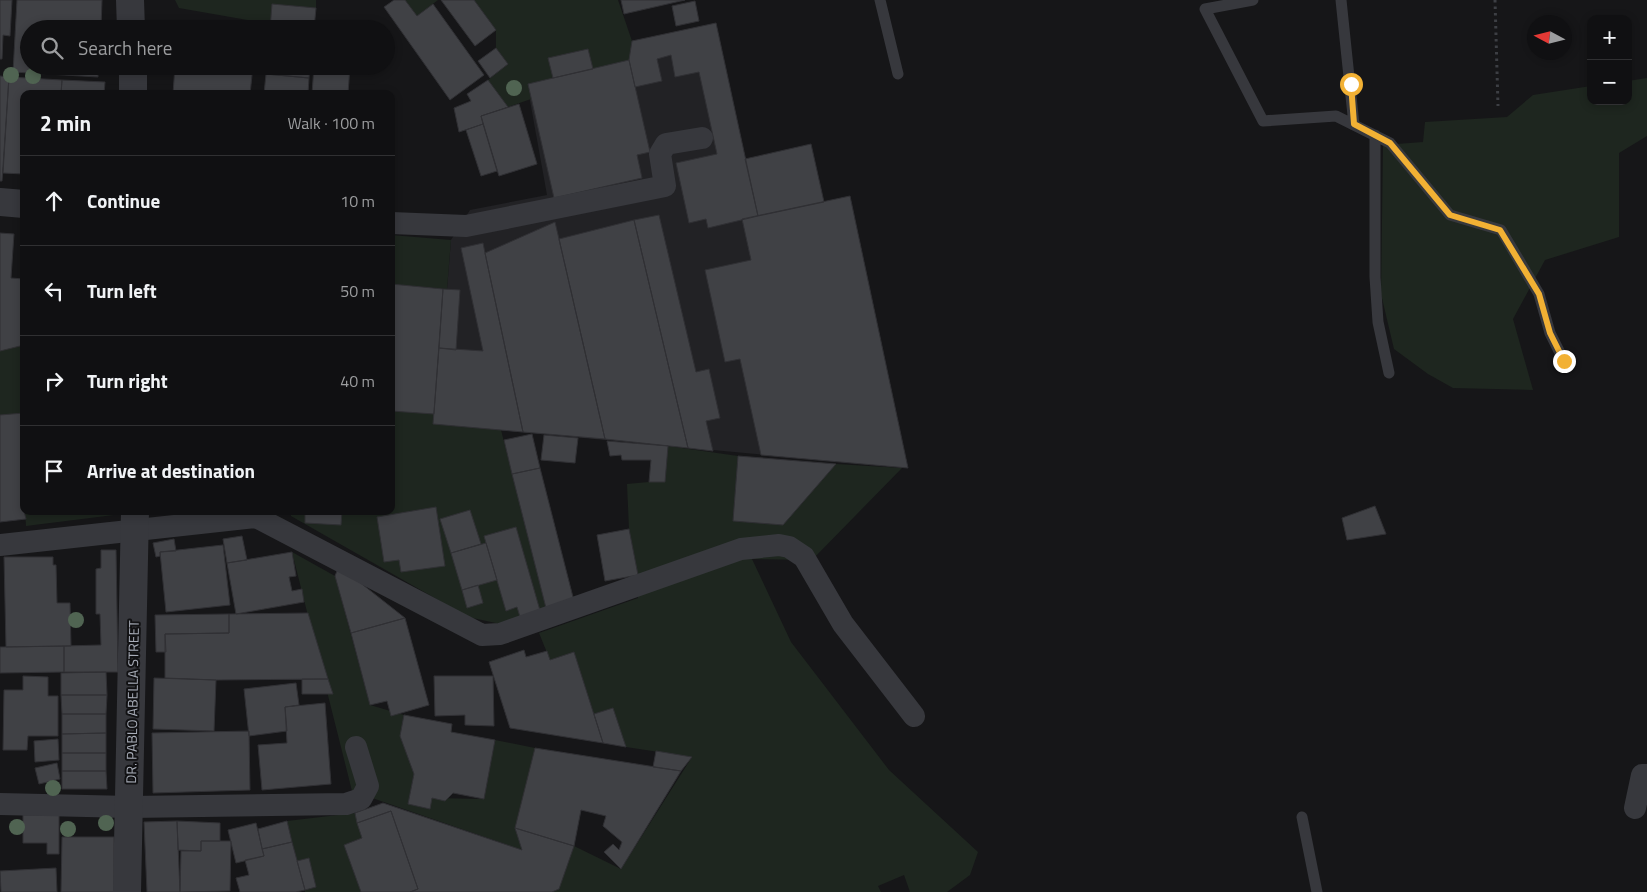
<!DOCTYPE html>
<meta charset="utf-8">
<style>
:root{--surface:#101012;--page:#1e1e20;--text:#f1f3f6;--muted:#9c9d9f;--line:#303032}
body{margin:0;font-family:"Titillium Web",sans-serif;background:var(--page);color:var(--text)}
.controls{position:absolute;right:15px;top:15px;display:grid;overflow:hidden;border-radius:10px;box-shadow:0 2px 8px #0003}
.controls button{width:45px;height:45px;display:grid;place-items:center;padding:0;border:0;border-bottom:1px solid var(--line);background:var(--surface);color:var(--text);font:25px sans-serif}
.compass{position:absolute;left:1527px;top:15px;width:45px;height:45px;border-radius:50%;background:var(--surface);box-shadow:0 2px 8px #0003;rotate:277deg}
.stop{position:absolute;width:15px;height:15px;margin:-11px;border:4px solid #f2b134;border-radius:50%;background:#fff}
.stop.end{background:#f2b134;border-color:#fff;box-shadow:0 1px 5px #0008}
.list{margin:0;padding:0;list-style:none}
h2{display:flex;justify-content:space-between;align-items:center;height:65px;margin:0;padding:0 20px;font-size:21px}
h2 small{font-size:16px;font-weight:400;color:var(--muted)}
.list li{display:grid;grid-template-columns:32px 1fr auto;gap:15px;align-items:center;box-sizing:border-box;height:90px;padding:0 20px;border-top:1px solid var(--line)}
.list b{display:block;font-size:19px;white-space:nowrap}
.list em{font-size:16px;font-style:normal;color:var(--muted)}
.icon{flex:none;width:28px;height:28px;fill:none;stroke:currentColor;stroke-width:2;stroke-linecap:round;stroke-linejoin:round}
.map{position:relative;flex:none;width:1647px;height:892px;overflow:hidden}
.search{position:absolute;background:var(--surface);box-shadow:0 2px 8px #0003;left:20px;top:20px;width:375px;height:55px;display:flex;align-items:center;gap:12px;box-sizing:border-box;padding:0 18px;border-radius:28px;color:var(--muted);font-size:19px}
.panel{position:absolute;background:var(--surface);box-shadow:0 2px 8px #0003;left:20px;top:90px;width:375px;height:425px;border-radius:10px}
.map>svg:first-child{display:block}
</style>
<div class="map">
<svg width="1647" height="892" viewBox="0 0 1647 892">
<rect width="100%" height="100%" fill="#161618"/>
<path fill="#222225" d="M716,23L758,216L850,196L908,468L433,424L443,289H447L451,240L470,210L547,195L525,73Z"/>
<path fill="#1e261f" d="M175,0H316V8L273,4L270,24L179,8Z
M405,0H438L417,16Z
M474,0H618L632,41L629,60L593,69L588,49L549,58L553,78L528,84L531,99L508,107L488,80L508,64L496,48V30Z
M1647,78V136L1619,153V237L1545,260L1513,319L1533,390L1453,388L1428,374L1394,349L1381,294L1383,145L1423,142L1425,122L1507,117L1533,95L1591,86V101H1628V81Z
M391,235L451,240L447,289L391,284Z
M24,345V413L0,415V351Z
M391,411L434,414V424L501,430L546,608L505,625L468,617L291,516V511H391Z
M668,446L738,456L733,521L783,525L836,464L902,468L812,560L752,559L791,642L889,770L978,852L970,875L947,892H910L904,875L878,886L881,892H552L559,889L574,846L621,869L692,757L626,747L613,708L594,714L574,652L550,660L539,633L638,598V575L629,529L627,484L649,482H665Z
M25,511H122V514L26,526Z
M292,552L335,576L370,705L404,715L400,736L414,774L408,804L429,809L432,798L484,799L495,740L535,748L515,828L522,850L352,791Z
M355,813L362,838L344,845L361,892H305V890L316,887L309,858L297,861L287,821Z"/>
<path fill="#404145" stroke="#303034" d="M0,0H12L10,36L3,35L2,59H0Z
M17,0H102L101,29H29V66H98V77L13,72Z
M394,0H405L417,16L433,4L484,75L450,100L384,7Z
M441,0H474L496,30L475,46Z
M621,0H685L624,14Z
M695,1L699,21L676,26L672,6Z
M272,4L316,8L314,29H270Z
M716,23L758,216L708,228L706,219L689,223L676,163L717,154L699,72L675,77L671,55L657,59L662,81L635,87L629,60L632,41Z
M496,48L508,64L490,78L478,61Z
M588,49L593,69L553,78L548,58Z
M629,60L650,152L637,155L642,178L554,198L528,84Z
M175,66H253L250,94H173Z
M267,66H310L309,78L266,74Z
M314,66H350L348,94H312Z
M266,74L309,78L308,94H264Z
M0,76L9,77L2,181H0Z
M9,77L62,80L61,94H24V174L3,173Z
M62,80L105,82L104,94H61Z
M488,80L508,107L481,116L483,124L459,132L454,108L471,101L467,94Z
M519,104L537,164L499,176L481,116Z
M483,124L497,171L481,176L466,130Z
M811,144L824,202L758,216L745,159Z
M850,196L908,468L761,455L740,359L725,362L705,270L751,260L742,219Z
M659,215L696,372L709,369L720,418L706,421L713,451L688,448L634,220Z
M634,220L688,448L605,439L559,239Z
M555,222L559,239L605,439L523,432L485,253Z
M0,233L14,234L11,278L24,279V345L0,351Z
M483,243L485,253L523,432L433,424L439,348L483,351L461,248Z
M391,284L443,289L434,414L391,411Z
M443,289L460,290L456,350L439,348Z
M24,413V511L26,519L0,522V415Z
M532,434L540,468L512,474L504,440Z
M544,435L578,438L575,463L541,460Z
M607,441L668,446L665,482H649L651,460H622L621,455L610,456Z
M738,456L836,464L783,525L733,521Z
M540,468L574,601L546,608L512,474Z
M1375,506L1386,534L1347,540L1342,518Z
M436,507L445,566L401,572L399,560L384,562L377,517Z
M470,510L481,544L451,553L440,519Z
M305,511H342L341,525L305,523Z
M516,527L541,614L521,620L517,607L506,611L484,536Z
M629,529L638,575L605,581L597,535Z
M242,536L247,560L227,563L223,539Z
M174,539L176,551L160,552V556L156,557L153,543Z
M486,543L497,580L462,590L451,553Z
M223,545L230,605L166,612L160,552Z
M101,550H116L118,672H64V646L101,645L100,614H96V569L101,568Z
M292,552L296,576L289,577L292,591L302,589L304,602L236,614L227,563Z
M4,557H53V565H56L57,603H70L71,646L6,647Z
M339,566L405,618L351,633L335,576Z
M478,585L483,603L467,608L462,590Z
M308,613L328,679L216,680L165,678V634L229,633V614Z
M229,614V633L165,634L166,652H156L155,615Z
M405,618L429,705L391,716L387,701L370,705L351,633Z
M64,646V672L0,673V647Z
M524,650L526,657L547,651L550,660L574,652L603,743L510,728L489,662Z
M106,672L107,695H61V673Z
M23,676L48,677V696H58V736H28L27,750H3L4,690H23Z
M434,676H493L494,726L465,725V715L435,716Z
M154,678L216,680L214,731L153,729Z
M302,679H328L333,694H302Z
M296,683L299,705L285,707L287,731L249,736L244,689Z
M61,695H107L106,714H62Z
M325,703L331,784L262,790L258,745L287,743L285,707Z
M613,708L626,747L603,743L594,714Z
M62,714H106V733L62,734Z
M404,715L452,724L451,732L495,740L484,799L453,793L445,801L432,798L430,809L408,804L414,774L400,736Z
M249,731L250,790L153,793L152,733Z
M106,733V753H62V734Z
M58,739L59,760L35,762L34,741Z
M535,748L681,771L621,869L604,852L613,844L619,850L622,842L603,826L606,816L581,810L574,846L515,828Z
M656,751L692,757L681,771L653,767Z
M62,753H106V771H62Z
M57,763L60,779L39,784L35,768Z
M62,771H106L107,789H62Z
M383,803L522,850L515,828L574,846L559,889L552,892H410L418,889L391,811L357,823L355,813Z
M391,811L418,889L410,892H361L344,845L362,838L357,823Z
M23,815H59V854H47V843H23Z
M177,821L180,892H147L144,822Z
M177,821L220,823V841H201V851L178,850Z
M287,821L292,842L262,849L258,829Z
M256,823L264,856L236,863L228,830Z
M62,837H114V892H61Z
M201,841H231L230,891L180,892L181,851H201Z
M292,842L305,890L296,892H240L236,878L249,875L245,860L264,856L262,849Z
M309,858L316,887L305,890L297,861Z
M56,868L57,892H1L0,871Z"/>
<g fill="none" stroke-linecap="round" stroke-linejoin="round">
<path stroke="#3d3f44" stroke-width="3" stroke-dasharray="2.5 4" stroke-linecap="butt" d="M1495,0L1498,106"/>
<path stroke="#37383d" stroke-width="11" d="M880,0L898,74
M1253,0L1205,9L1263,121L1336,116L1390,143L1450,215L1501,230L1539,294L1550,333L1564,361
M1341,0L1354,125
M1375,135V277L1378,322L1389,373
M1302,817L1317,892"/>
<path stroke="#37383d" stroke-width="22" d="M391,223L466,226L665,186L660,154L666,144L702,138
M0,545L256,517L482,635L500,634L741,549L779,545L789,547L804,557L843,624L914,716
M0,804L130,807L346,804L361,799L368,786L356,747
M1635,808L1642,775H1647"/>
<path stroke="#37383d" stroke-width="28" d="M130,0L131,29
M133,66V94
M0,202L24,204
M127,892L135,511"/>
</g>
<g fill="#506452">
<circle cx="11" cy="75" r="8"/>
<circle cx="33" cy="76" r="8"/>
<circle cx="514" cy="88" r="8"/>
<circle cx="76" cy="620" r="8"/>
<circle cx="53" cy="788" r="8"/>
<circle cx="106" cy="823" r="8"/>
<circle cx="17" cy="827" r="8"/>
<circle cx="68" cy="829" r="8"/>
</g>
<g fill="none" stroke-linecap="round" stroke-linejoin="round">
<path stroke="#f2b134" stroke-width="6" d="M1351,84L1354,124L1390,143L1450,215L1500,230L1539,294L1550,333L1564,361"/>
</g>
<g text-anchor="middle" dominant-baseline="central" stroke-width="4" stroke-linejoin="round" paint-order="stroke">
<g font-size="14" fill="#a8adb8" stroke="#111113">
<text transform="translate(132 702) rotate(-89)">DR. PABLO ABELLA STREET</text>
</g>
</g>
</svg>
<div class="controls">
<button>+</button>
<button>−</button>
</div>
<svg class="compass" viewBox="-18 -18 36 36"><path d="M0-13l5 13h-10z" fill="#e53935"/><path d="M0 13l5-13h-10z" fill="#9c9d9f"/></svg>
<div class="stop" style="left:1351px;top:84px"></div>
<div class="stop end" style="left:1564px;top:361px"></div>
<div class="search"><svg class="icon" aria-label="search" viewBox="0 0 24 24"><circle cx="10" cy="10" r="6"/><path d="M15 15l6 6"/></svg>Search here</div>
<section class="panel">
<h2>2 min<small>Walk · 100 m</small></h2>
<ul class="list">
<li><svg class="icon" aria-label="ahead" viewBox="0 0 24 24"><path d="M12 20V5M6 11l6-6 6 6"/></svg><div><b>Continue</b></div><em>10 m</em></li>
<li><svg class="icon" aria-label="left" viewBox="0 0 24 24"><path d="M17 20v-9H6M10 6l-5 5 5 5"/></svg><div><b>Turn left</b></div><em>50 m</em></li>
<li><svg class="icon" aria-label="right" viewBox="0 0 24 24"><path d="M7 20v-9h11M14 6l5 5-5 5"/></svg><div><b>Turn right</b></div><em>40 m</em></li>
<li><svg class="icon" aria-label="arrive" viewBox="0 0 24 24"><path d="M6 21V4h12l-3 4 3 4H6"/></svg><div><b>Arrive at destination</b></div></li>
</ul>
</section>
</div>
